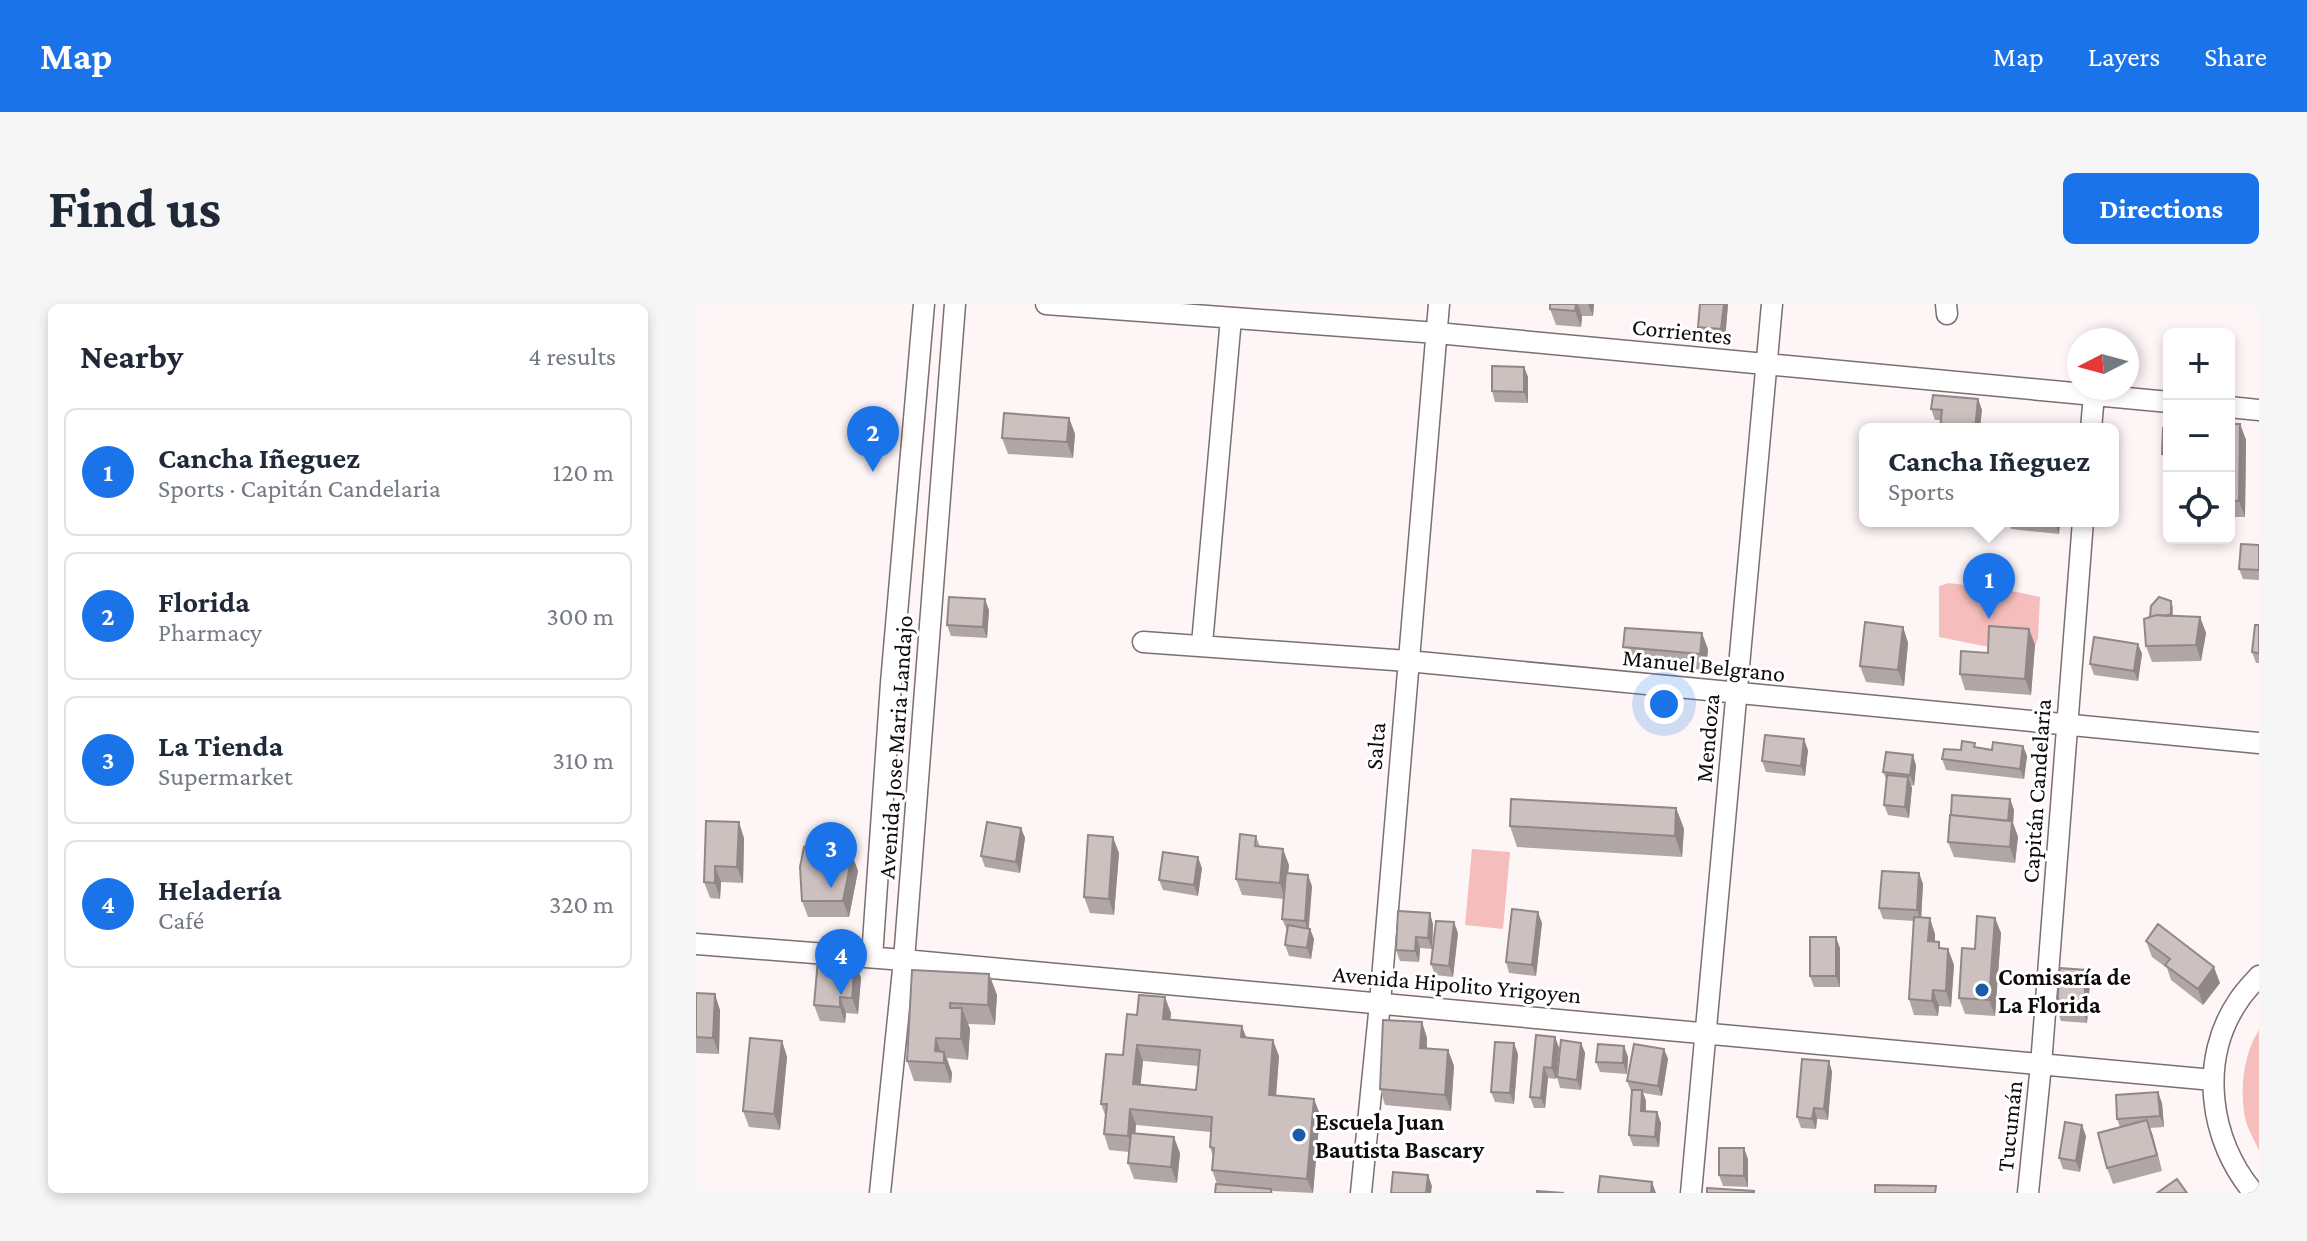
<!DOCTYPE html>
<meta charset="utf-8">
<style>
:root{--surface:#fff;--page:#f6f6f7;--text:#1f2937;--muted:#747a83;--line:#e0e1e3;--accent:#1a73e8}
body{margin:0;font-family:"Crimson Pro",serif;background:var(--page);color:var(--text)}
.controls{position:absolute;right:24px;top:24px;display:grid;overflow:hidden;border-radius:12px;box-shadow:0 4px 12px #0003}
.controls button{width:72px;height:72px;display:grid;place-items:center;padding:0;border:0;border-bottom:2px solid var(--line);background:var(--surface);color:var(--text);font:40px sans-serif}
.compass{position:absolute;left:1371px;top:24px;width:72px;height:72px;border-radius:50%;background:var(--surface);box-shadow:0 4px 12px #0003;rotate:264deg}
.you{position:absolute;left:968px;top:400px;width:28px;height:28px;margin:-20px;border:6px solid #fff;border-radius:50%;background:#1a73e8;box-shadow:0 0 0 12px #1a73e833}
.badge{display:grid;place-items:center;width:52px;height:52px;border-radius:50%;background:var(--accent);color:#fff;font-size:26px;font-weight:700}
.pin{position:absolute;translate:-50% -66px;filter:drop-shadow(0 2px 4px #0008)}
.pin::after{content:'';position:absolute;top:42px;width:28px;height:24px;background:inherit;clip-path:polygon(0 0,100% 0,50% 100%)}
.popup{position:absolute;left:1163px;top:119px;width:260px;height:104px;box-sizing:border-box;display:grid;place-content:center;border-radius:12px;background:var(--surface);filter:drop-shadow(0 2px 6px #0005);font-size:26px;white-space:nowrap;color:var(--muted)}
.popup b{font-size:30px;color:var(--text)}
.popup::after{content:'';position:absolute;left:50%;top:100%;margin-left:-16px;border:16px solid transparent;border-top-color:var(--surface)}
.list{margin:0;padding:0;list-style:none}
h2{display:flex;justify-content:space-between;align-items:center;height:104px;margin:0;padding:0 32px;font-size:34px}
h2 small{font-size:26px;font-weight:400;color:var(--muted)}
.list li{display:grid;grid-template-columns:52px 1fr auto;gap:24px;align-items:center;box-sizing:border-box;height:128px;margin:0 16px 16px;padding:0 16px;border:2px solid var(--line);border-radius:12px}
.list b{display:block;font-size:30px;white-space:nowrap}
.list p{margin:0;font-size:26px;white-space:nowrap;color:var(--muted)}
.list em{font-size:26px;font-style:normal;color:var(--muted)}
.icon{flex:none;width:44px;height:44px;fill:none;stroke:currentColor;stroke-width:2;stroke-linecap:round;stroke-linejoin:round}
.map{position:relative;flex:none;width:1563px;height:889px;overflow:hidden;border-radius:12px}
header{display:flex;align-items:center;gap:48px;box-sizing:border-box;height:112px;padding:0 40px;background:var(--accent);color:#fff}
header strong{font-size:38px}
nav{display:flex;gap:44px;margin-inline-start:auto;font-size:28px}
.intro{display:flex;align-items:center;justify-content:space-between;box-sizing:border-box;height:192px;padding:0 48px}
h1{margin:0;font-size:56px}
.button{padding:20px 36px;border-radius:12px;background:var(--accent);color:#fff;font-size:28px;font-weight:700}
main{display:flex;gap:48px;padding:0 48px}
aside{flex:1;background:var(--surface);border-radius:12px;box-shadow:0 4px 12px #0003}
.map>svg:first-child{display:block}
</style>
<header>
<strong>Map</strong>
<nav><a>Map</a><a>Layers</a><a>Share</a></nav>
</header>
<div class="intro"><h1>Find us</h1><a class="button">Directions</a></div>
<main>
<aside>
<h2>Nearby<small>4 results</small></h2>
<ul class="list">
<li><span class="badge">1</span><div><b>Cancha Iñeguez</b><p>Sports · Capitán Candelaria</p></div><em>120 m</em></li>
<li><span class="badge">2</span><div><b>Florida</b><p>Pharmacy</p></div><em>300 m</em></li>
<li><span class="badge">3</span><div><b>La Tienda</b><p>Supermarket</p></div><em>310 m</em></li>
<li><span class="badge">4</span><div><b>Heladería</b><p>Café</p></div><em>320 m</em></li>
</ul>
</aside>
<div class="map">
<svg width="1563" height="889" viewBox="0 0 1563 889">
<rect width="100%" height="100%" fill="#fef6f6"/>
<path fill="#f6bdbd" d="M1253,279L1321,288L1344,293L1342,334L1338,345L1293,343L1243,333V282Z
M776,545L814,548L807,625L769,621Z
M1563,726V847C1559,837 1553,827 1550,818C1543,789 1547,750 1563,726Z"/>
<g fill="none" stroke-linecap="round" stroke-linejoin="round">
<g stroke="#7b6f6f" stroke-width="23">
<path id="minor" d="M350,0L741,29L1473,98
M1250,0L1251,10
M1533,103L1563,106
M1395,125L1398,90
M447,338L712,357L1563,439
M506,340L535,14
M0,640L208,656L1517,776
M176,653L195,379L228,0
M184,889L208,656L259,0
M665,889L684,699L743,0
M995,889L1076,0
M1332,889L1345,761L1387,217
M1558,889C1513,837 1502,755 1543,696C1548,688 1556,680 1563,672"/>
</g>
<use href="#minor" stroke="#fff" stroke-width="20"/>
</g>
<path fill="#b0a6a5" fill-rule="evenodd" d="M854,0H898L897,12H886L885,23L860,21L854,5Z
M1032,0L1029,36L1006,33L1002,23Z
M828,63L832,73V99L799,98L796,87Z
M1282,95L1286,106L1245,116H1239L1235,105Z
M373,114L379,130L377,154L312,150L306,134Z
M1533,120H1544L1550,136L1549,213H1533Z
M1473,124V161L1470,160L1466,150Z
M1312,217H1364L1363,230L1315,225Z
M1563,241V276L1547,275L1543,265Z
M1475,297L1477,303V312L1504,313L1510,329L1505,357L1456,358L1450,342L1454,313Z
M293,306L291,334L255,332L251,321Z
M1563,321V359H1560L1556,348Z
M1207,323L1212,339L1208,382L1170,378L1164,362Z
M1333,325L1339,341L1335,391L1269,386L1264,370Z
M1442,340L1446,350L1442,377L1398,371L1394,360Z
M927,343L1012,345L1010,366L933,359Z
M1327,442L1331,452L1328,475L1250,466L1246,455L1265,446L1280,444L1296,446Z
M1112,446L1109,472L1070,468L1066,457Z
M1217,451L1220,462L1218,482L1215,481L1216,484L1213,514L1192,511L1188,501L1191,477L1187,468Z
M1314,495L1318,506L1317,519L1322,533L1319,559L1258,553L1252,538Z
M980,504L988,525L986,553L821,543L814,522Z
M10,517L48,534L47,579L25,578L24,595L14,594L8,578Z
M325,524L329,534L324,569L289,563L285,552Z
M560,532L564,543L593,561L592,569L616,582L613,624L614,625L618,635L615,655L593,652L589,641L591,626L586,615L588,595L546,591L540,575Z
M423,549L418,611L394,609L388,593Z
M156,551L162,567L153,613H112L106,597Z
M506,564L502,592L467,586L463,576Z
M1223,569L1227,580L1225,614L1239,630V637L1246,645H1252L1258,661L1255,703L1243,702L1242,712L1218,711L1213,695L1218,617L1187,615L1183,604Z
M1299,614L1305,629L1299,712L1269,710L1263,694L1279,645Z
M846,619L840,672L813,669L810,658Z
M737,620L736,645L724,644L723,658L704,657L700,646Z
M762,629L757,673L739,671L735,660Z
M1450,637L1524,679L1507,701L1475,676L1471,664L1456,653Z
M1144,644V683H1118L1114,672Z
M159,658L165,674L162,710L150,709L149,719L124,717L118,701Z
M216,666L293,670L301,691L299,721L272,720L274,725L272,756L251,754L256,769L255,779L218,777L211,757Z
M1394,677L1391,719L1365,717L1361,706Z
M0,689L24,706L23,750L0,749Z
M475,709L474,716L551,734L583,752L580,791L624,810L617,889L576,887L577,889L521,880L516,866L517,853L514,843L515,828L440,821L439,830L484,849L481,879L438,875L432,859L433,848L413,846L408,830L409,811L405,800L427,751L441,711ZM447,757L502,762L500,786L444,781Z
M726,718L731,734V744L752,746L758,762L755,807L689,801L684,785Z
M859,733L863,744L860,775L852,774L849,804H838L834,793Z
M86,737L91,753L84,826L53,823L47,807Z
M885,739L889,749L885,786L864,784L861,773Z
M928,742L932,753L931,770L904,768L900,758Z
M968,745L972,755L966,792L947,789L950,797V807L961,808L965,819L963,843L937,842L933,831L935,787L931,777Z
M822,750L818,800L799,798L795,788Z
M1133,757L1136,768L1132,816L1121,815L1120,825L1105,824L1101,813Z
M1466,799L1468,823L1454,824L1466,867L1417,880L1411,864L1424,823L1421,815Z
M1390,832L1384,868L1367,865L1363,854Z
M1052,855V883L1027,882L1023,871Z"/>
<path fill="#908786" d="M880,0H882L886,12L885,23L879,7Z
M892,0H898L897,12Z
M1028,0H1032L1029,36L1025,25Z
M828,63L832,73V99L828,88Z
M1282,95L1286,106L1284,125H1279Z
M373,114L379,130L377,154L371,138Z
M1544,120L1550,136L1549,213L1543,197Z
M1358,217H1364L1363,230Z
M289,295L293,306L291,334L287,323Z
M1504,313L1510,329L1505,357L1500,341Z
M1207,323L1212,339L1208,382L1202,366Z
M1333,325L1339,341L1335,391L1329,375Z
M1006,329L1012,345L1010,366L1004,350Z
M1442,340L1446,350L1442,377L1438,367Z
M1108,435L1112,446L1109,472L1105,462Z
M1327,442L1331,452L1328,475L1324,465Z
M1217,451L1220,462L1218,482L1214,471Z
M1212,473L1216,484L1213,514L1209,503Z
M1314,495L1318,506L1317,519L1322,533L1319,559L1314,543L1312,518Z
M980,504L988,525L986,553L979,532Z
M43,518L48,534L47,579L41,563Z
M325,524L329,534L324,569L320,558Z
M417,533L423,549L418,611L413,595Z
M587,545L593,561L589,595L584,579Z
M156,551L162,567L153,613L147,597Z
M502,553L506,564L502,592L498,581Z
M19,562L25,578L24,595L19,579Z
M1223,569L1227,580L1225,617L1221,606Z
M612,571L616,582L612,628L609,617Z
M842,608L846,619L840,672L836,661Z
M734,609L737,620L736,645L732,634Z
M1234,614L1239,630L1238,653L1232,637Z
M1299,614L1305,629L1299,712L1293,696Z
M758,618L762,629L757,673L753,662Z
M614,625L618,635L615,655L611,644Z
M720,633L724,644L723,658L719,647Z
M1140,633L1144,644V683L1140,672Z
M1252,645L1258,661L1255,703L1250,687Z
M159,658L165,674L162,710L156,694Z
M1518,663L1524,679L1507,701L1502,685Z
M1390,666L1394,677L1391,719L1388,709Z
M293,670L301,691L299,721L292,701Z
M1237,686L1243,702L1242,712L1236,697Z
M19,690L24,706L23,750L17,734Z
M144,693L150,709L149,719L144,703Z
M469,693L475,709L473,731L467,715Z
M266,704L274,725L272,756L265,735Z
M726,718L731,734L730,760L724,744Z
M546,722L552,738L545,733Z
M859,733L863,744L860,775L856,764Z
M240,734L247,754L239,747Z
M577,736L583,752L579,806L573,791Z
M86,737L91,753L84,826L78,810Z
M818,739L822,750L818,800L814,789Z
M885,739L889,749L885,786L881,776Z
M441,741L447,757L443,796L437,780Z
M928,742L932,753L931,770L927,759Z
M968,745L972,755L966,792L962,782Z
M752,746L758,762L755,807L749,791Z
M248,748L256,769L255,779L248,759Z
M1133,757L1136,768L1132,816L1128,805Z
M848,763L852,774L849,804L845,794Z
M946,786L950,797L949,818L945,807Z
M1462,788L1466,799L1468,823L1464,812Z
M618,795L624,810L617,889L611,875Z
M1118,804L1121,815L1120,825L1116,815Z
M434,805L440,821L438,848L432,832Z
M961,808L965,819L963,843L959,833Z
M1451,816L1457,832L1466,867L1461,851Z
M1386,821L1390,832L1384,868L1380,857Z
M478,833L484,849L481,879L475,863Z
M1048,844L1052,855V883L1048,872Z
M732,871L736,882L735,889H730Z
M956,878L960,889H955Z"/>
<path fill="#cdc1c0" stroke="#908786" stroke-width="2" fill-rule="evenodd" d="M854,0H880L879,7L854,5Z
M1004,0H1028L1025,25L1002,23Z
M796,62L828,63V88L796,87Z
M1237,91L1282,95L1279,125H1244L1246,106L1235,105Z
M308,109L373,114L371,138L306,134Z
M1533,120H1544L1543,197H1533Z
M1467,124H1473V150H1466Z
M1545,240L1563,241V266L1543,265Z
M253,293L289,295L287,323L251,321Z
M1463,293L1475,297V310L1470,312L1460,311L1454,313L1455,302Z
M1460,311L1504,313L1500,341L1450,342L1448,315Z
M1169,318L1207,323L1202,366L1164,362Z
M1559,321H1563V349L1556,348Z
M1293,322L1333,325L1329,375L1264,370L1265,347L1292,349Z
M929,324L1006,329L1004,350L927,343Z
M1398,333L1442,340L1438,367L1394,360Z
M1069,431L1108,435L1105,462L1066,457Z
M1266,437L1279,439L1278,443L1296,446L1297,438L1327,442L1324,465L1246,455L1248,445L1265,446Z
M1190,448L1217,451L1214,471L1187,468Z
M1191,471L1212,473L1209,503L1188,501Z
M1256,491L1314,495L1312,517L1255,511Z
M815,495L980,504L979,532L814,522Z
M1254,511L1316,517L1314,543L1252,538Z
M10,517L43,518L41,563L19,562V579L8,578Z
M291,518L325,524L320,558L285,552Z
M544,530L560,532L559,542L587,545L584,579L540,575Z
M392,531L417,533L413,595L388,593Z
M117,538L156,551L147,597H106L104,563L108,543Z
M467,548L502,553L498,581L463,576Z
M1186,567L1223,569L1221,606L1183,604Z
M590,569L612,571L609,617L586,615Z
M816,605L842,608L836,661L810,658Z
M702,607L734,609L732,634L720,633L719,647L700,646Z
M1281,612L1299,614L1293,696L1263,694L1266,644L1279,645Z
M1218,613L1234,614L1232,637L1243,638V644L1252,645L1250,687L1237,686L1236,697L1213,695Z
M740,617L758,618L753,662L735,660Z
M1462,620L1518,663L1502,685L1469,661L1474,655L1450,637Z
M592,621L614,625L611,644L589,641Z
M1114,633H1140V672H1114Z
M122,655L159,658L156,694L144,693V703L118,701Z
M1364,664L1390,666L1388,709L1361,706Z
M216,666L293,670L292,701L254,699V704H266L265,735L240,734L239,747L248,748V759L211,757Z
M0,689L19,690L17,734L0,733Z
M443,691L469,693L467,715L546,722L545,733L577,736L573,791L618,795L611,875L516,866L518,844L514,843L516,813L434,805L432,832L408,830L411,800H405L410,750L427,751L431,710L441,711ZM441,741L504,746L500,786L437,780Z
M687,716L726,718L724,744L752,746L749,791L684,785Z
M840,731L859,733L856,764L848,763L845,794L834,793Z
M54,734L86,737L78,810L47,807Z
M865,736L885,739L881,776L861,773Z
M799,738L818,739L814,789L795,788Z
M902,740L928,742L927,759L900,758Z
M938,740L968,745L962,782L931,777Z
M1106,755L1133,757L1128,805L1118,804L1116,815L1101,813Z
M936,786H946L945,807L961,808L959,833L933,831Z
M1462,788L1464,812L1421,815L1420,791Z
M1451,816L1461,851L1411,864L1402,829Z
M1369,818L1386,821L1380,857L1363,854Z
M435,829L478,833L475,863L432,859Z
M1023,844H1048V872L1023,871Z
M697,868L732,871L730,889H695Z
M904,872L956,878L955,889H902Z
M1481,875L1491,889H1461Z
M520,880L575,885V889H519Z
M1179,881L1240,882L1239,889H1179Z
M1011,884L1058,887V889H1011Z
M841,887L868,889H841Z"/>
<g fill="#1b5aab" stroke="#fff" stroke-width="3">
<circle cx="1286" cy="686" r="8"/>
<circle cx="603" cy="831" r="8"/>
</g>
<g text-anchor="middle" dominant-baseline="central" stroke-width="6" stroke-linejoin="round" paint-order="stroke">
<g font-size="24" fill="#0f0b0b" stroke="#fff">
<text transform="translate(986 27) rotate(6)">Corrientes</text>
<text transform="translate(1008 361) rotate(6)">Manuel Belgrano</text>
<text transform="translate(1011 434) rotate(-85)">Mendoza</text>
<text transform="translate(679 442) rotate(-85)">Salta</text>
<text transform="translate(199 443) rotate(-86)">Avenida Jose Maria Landajo</text>
<text transform="translate(1340 487) rotate(-86)">Capitán Candelaria</text>
<text transform="translate(761 680) rotate(5)">Avenida Hipolito Yrigoyen</text>
<text transform="translate(1313 822) rotate(-84)">Tucumán</text>
</g>
<g font-size="24" font-weight="bold" fill="#0f0b0b" stroke="#fff" text-anchor="start">
<text x="1302" y="672">Comisaría de<tspan x="1302" dy="28">La Florida</tspan></text>
<text x="619" y="817">Escuela Juan<tspan x="619" dy="28">Bautista Bascary</tspan></text>
</g>
</g>
</svg>
<div class="controls">
<button>+</button>
<button>−</button>
<button><svg class="icon" aria-label="locate" viewBox="0 0 24 24"><circle cx="12" cy="12" r="6"/><path d="M12 2v4M12 18v4M2 12h4M18 12h4"/></svg></button>
</div>
<svg class="compass" viewBox="-18 -18 36 36"><path d="M0-13l5 13h-10z" fill="#e53935"/><path d="M0 13l5-13h-10z" fill="#747a83"/></svg>
<div class="you"></div>
<div class="pin badge" style="left:1293px;top:315px">1</div>
<div class="popup"><b>Cancha Iñeguez</b>Sports</div>
<div class="pin badge" style="left:177px;top:168px">2</div>
<div class="pin badge" style="left:135px;top:584px">3</div>
<div class="pin badge" style="left:145px;top:691px">4</div>
</div>
</main>
